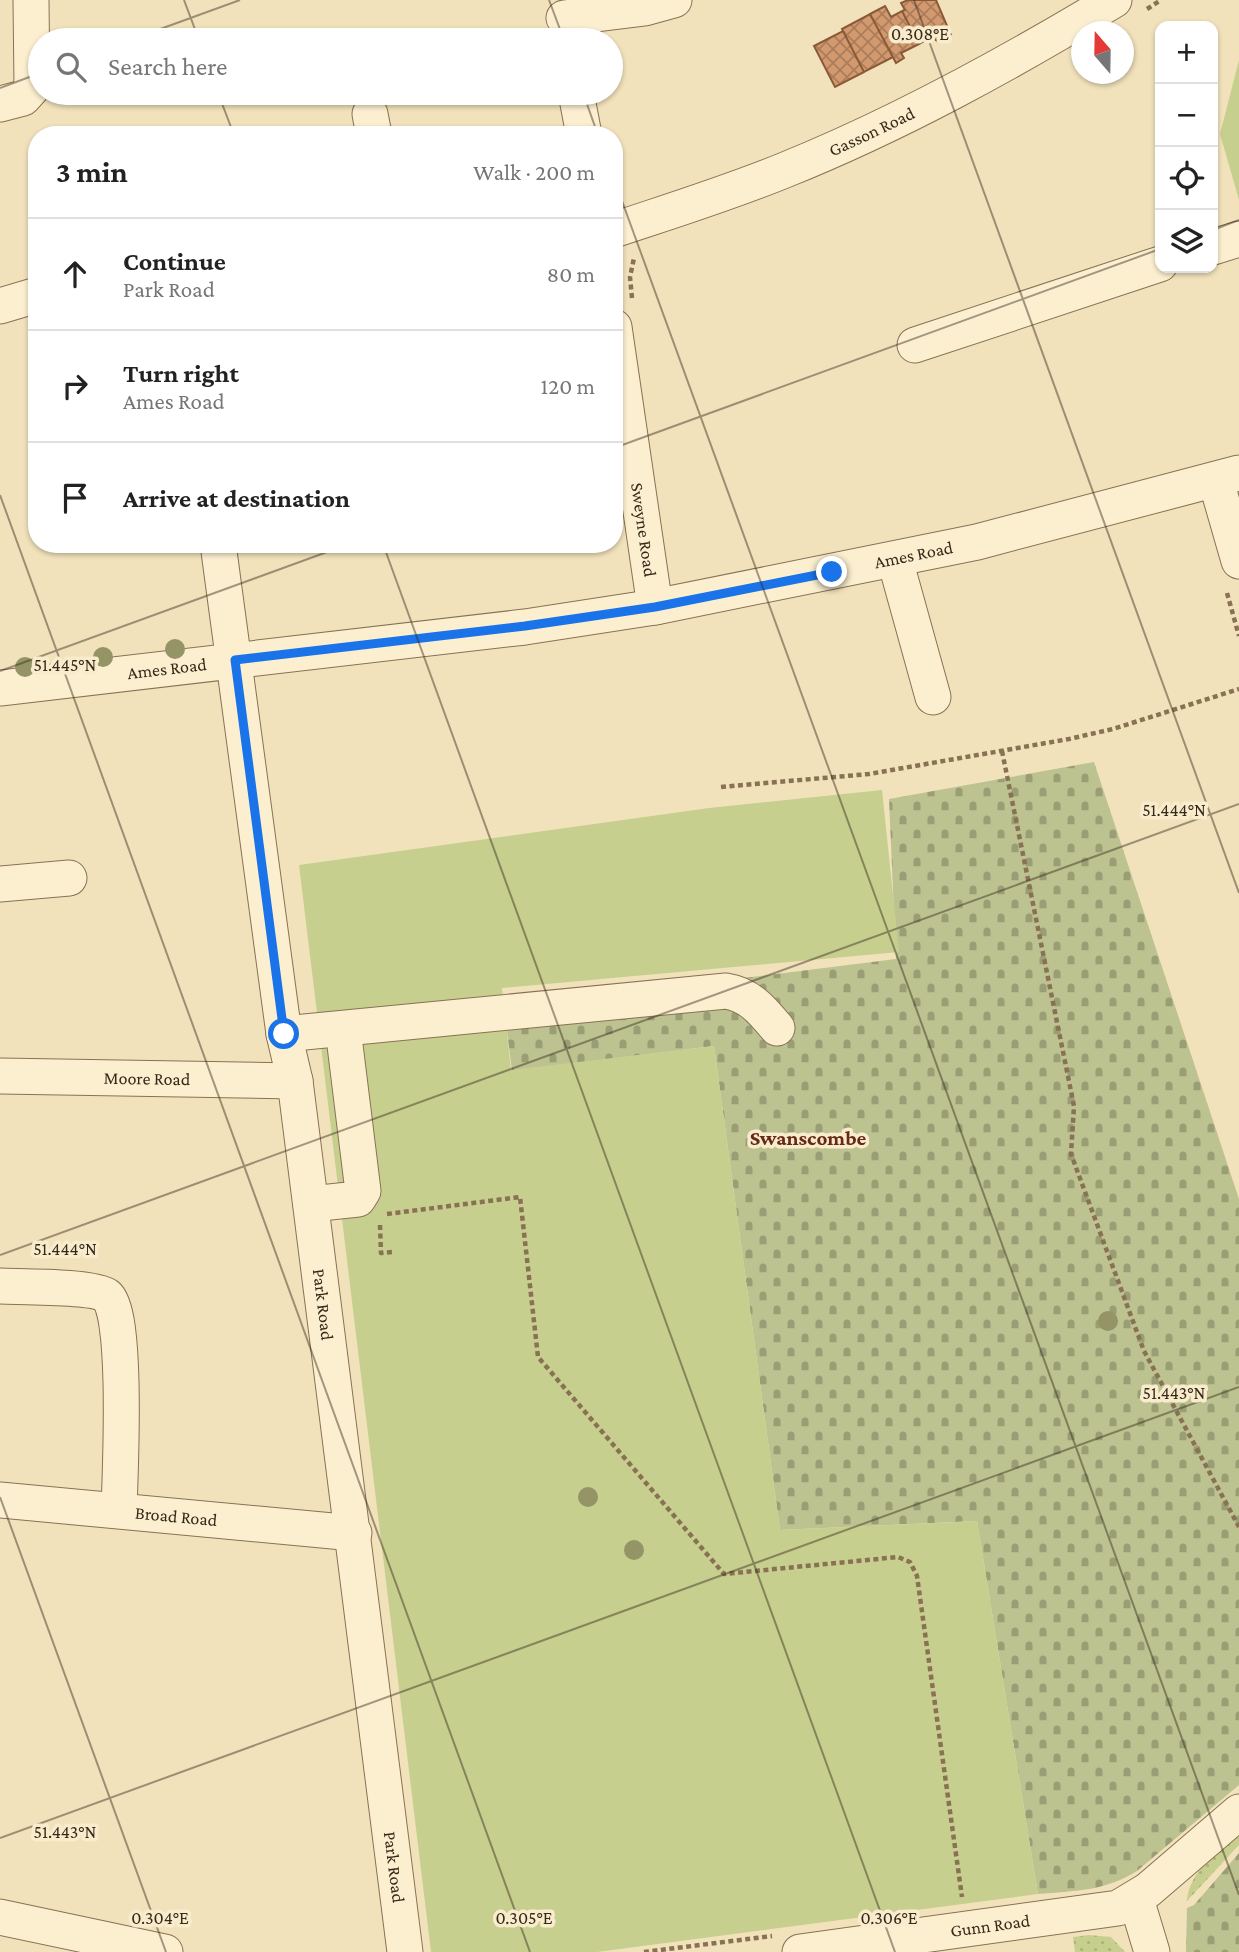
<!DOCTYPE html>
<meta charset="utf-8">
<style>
:root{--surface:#fff;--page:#f6f6f6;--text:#222;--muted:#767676;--line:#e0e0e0}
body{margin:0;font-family:"Crimson Pro",serif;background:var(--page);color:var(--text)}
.controls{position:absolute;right:21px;top:21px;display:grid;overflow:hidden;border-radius:14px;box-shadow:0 2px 5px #0004}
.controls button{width:63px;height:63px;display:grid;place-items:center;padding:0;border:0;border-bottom:2px solid var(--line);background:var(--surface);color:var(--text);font:35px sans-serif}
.compass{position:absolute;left:1071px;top:21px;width:63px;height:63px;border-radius:50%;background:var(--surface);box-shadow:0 2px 5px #0004;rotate:340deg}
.stop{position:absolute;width:21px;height:21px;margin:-16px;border:5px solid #1a73e8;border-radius:50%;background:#fff}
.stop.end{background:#1a73e8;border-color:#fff;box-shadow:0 2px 7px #0008}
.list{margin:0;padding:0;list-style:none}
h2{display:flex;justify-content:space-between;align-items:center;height:91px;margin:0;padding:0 28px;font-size:30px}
h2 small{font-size:23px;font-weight:400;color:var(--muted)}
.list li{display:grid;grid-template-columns:46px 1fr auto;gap:21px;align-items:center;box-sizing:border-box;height:112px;padding:0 28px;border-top:2px solid var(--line)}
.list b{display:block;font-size:26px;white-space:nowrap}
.list p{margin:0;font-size:23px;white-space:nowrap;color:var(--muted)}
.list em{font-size:23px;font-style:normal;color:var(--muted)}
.icon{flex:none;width:38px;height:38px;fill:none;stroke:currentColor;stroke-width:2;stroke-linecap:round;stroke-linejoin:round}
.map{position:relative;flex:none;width:1239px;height:1952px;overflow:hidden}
.search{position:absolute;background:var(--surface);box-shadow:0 2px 5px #0004;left:28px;top:28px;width:595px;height:77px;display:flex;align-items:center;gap:18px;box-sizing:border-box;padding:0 24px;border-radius:38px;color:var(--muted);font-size:26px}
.panel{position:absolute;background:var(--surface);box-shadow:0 2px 5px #0004;left:28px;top:126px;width:595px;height:427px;border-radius:28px}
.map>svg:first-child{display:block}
</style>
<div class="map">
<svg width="1239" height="1952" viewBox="0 0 1239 1952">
<defs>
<pattern id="grass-dots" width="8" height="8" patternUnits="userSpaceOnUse" patternTransform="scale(1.75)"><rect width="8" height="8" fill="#c7cf8f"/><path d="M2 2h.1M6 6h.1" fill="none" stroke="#acb27b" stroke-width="1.8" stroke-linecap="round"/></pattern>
<pattern id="cemetery-stones" width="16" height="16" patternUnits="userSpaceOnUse" patternTransform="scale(1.75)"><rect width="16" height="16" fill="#bcc390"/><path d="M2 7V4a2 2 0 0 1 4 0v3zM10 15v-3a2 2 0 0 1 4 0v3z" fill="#9a9e75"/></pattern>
<pattern id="building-cross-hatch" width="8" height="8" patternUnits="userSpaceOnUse" patternTransform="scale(1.75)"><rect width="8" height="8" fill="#d2996f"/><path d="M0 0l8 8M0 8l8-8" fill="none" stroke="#ab7d5a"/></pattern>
</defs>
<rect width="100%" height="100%" fill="#f1e2bc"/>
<path fill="url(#grass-dots)" d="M1239,1833V1845L1187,1901C1189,1871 1218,1852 1239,1833Z
M1089,1935L1111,1937L1125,1952H1075L1073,1937Z"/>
<path fill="url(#cemetery-stones)" d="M1094,762L1239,1199V1785L1137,1871C1106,1891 1074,1891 1038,1894L977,1521L780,1530L714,1046L512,1071L504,1008L896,959L889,799Z
M1239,1853V1952H1186L1187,1908L1194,1905Z"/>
<path fill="#c7cf8f" d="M1239,60V200L1220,134Z
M882,790L899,952L502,988L511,1070L714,1046L780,1530L977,1521L1038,1894L597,1952H431L299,865L709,808Z"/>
<path fill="url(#building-cross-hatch)" stroke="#8a5a38" stroke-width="2" d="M908,0H936L951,35L939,42L931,37L919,44L902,11L905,10L901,3Z
M885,6L891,17L902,11L919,44L901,53L904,58L896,63L870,14Z
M870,14L893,57L864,72L842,29Z
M843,31L864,72L835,87L814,46Z"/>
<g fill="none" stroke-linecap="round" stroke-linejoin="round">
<g stroke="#897154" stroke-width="37">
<g id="minor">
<path d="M564,18L645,8L674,0"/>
<path d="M576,93L584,135"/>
<path d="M0,104L23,98L32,88L31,0"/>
<path d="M370,114L374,135"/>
<path id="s1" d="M614,230C671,211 729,193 785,170C899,124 1008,64 1114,0"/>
<path d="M1213,247L1239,239"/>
<path d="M0,306L37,295"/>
<path id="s2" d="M614,327L655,607"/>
<path d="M915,345L1160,264"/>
<path d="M1216,481L1239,561"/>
<path id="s3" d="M218,544L284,1034L295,1081L405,1952"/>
<path d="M895,560L933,697"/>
<path id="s4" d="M0,688L525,627L655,607L977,542L1239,473"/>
<path d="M0,884L69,878"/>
<path d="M284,1034L726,991C750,995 762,1010 777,1028"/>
<path id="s5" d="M0,1076L295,1081"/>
<path d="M311,1204L358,1199L363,1191L343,1029"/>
<path d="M0,1286C21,1287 94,1286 107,1296C128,1313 120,1476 119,1510"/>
<path id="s6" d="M0,1500L354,1533"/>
<path d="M1136,1899L1152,1952"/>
<path d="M0,1917L165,1952"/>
<path id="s7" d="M800,1952L1118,1908L1148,1890L1239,1812"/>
</g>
</g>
<path stroke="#897154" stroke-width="4.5" stroke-dasharray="5 3.5" stroke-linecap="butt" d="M1147,9L1161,0
M614,176L621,191
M632,298L630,277L634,258
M1227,593L1239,636
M1002,751L1074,1106L1071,1154L1144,1351L1239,1527
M721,787L869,774L1069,739L1113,729L1239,689
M387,1214L520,1197L538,1357L724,1574L898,1557L910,1562L917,1576L962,1897
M380,1225L381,1253L392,1252
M644,1952L772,1936"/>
<use href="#minor" stroke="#fbefcf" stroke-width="35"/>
</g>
<g fill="#949466">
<circle cx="175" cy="649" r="10"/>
<circle cx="103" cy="657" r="10"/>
<circle cx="25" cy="667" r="10"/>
<circle cx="1108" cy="1321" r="10"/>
<circle cx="588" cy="1497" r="10"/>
<circle cx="634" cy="1550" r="10"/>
</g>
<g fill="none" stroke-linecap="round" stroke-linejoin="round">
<path stroke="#1a73e8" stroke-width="9" d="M284,1034L235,660L525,626L655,607L832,572"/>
</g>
<path fill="none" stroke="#37291a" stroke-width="2" stroke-opacity="0.45" d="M184,0L199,40M549,0L564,40M914,0L1239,893M130,40L240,0M0,88L40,73M218,93L234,135M583,93L598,135M614,179L1239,1895M1213,230L1239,220M614,448L1160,249M0,495L530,1952M383,544L895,1952M0,671L349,544M0,1255L1239,804M0,1497L166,1952M0,1838L1239,1387"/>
<g text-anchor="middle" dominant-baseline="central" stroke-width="7" stroke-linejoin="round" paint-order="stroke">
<g font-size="18" fill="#37291a" stroke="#f8eccc">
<text stroke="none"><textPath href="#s1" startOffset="276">Gasson Road</textPath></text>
<text stroke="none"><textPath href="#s2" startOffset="205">Sweyne Road</textPath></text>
<text stroke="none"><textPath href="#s4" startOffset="924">Ames Road</textPath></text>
<text stroke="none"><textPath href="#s4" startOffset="168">Ames Road</textPath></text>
<text stroke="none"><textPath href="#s5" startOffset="147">Moore Road</textPath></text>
<text stroke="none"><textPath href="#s3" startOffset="768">Park Road</textPath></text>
<text stroke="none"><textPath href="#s6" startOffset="177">Broad Road</textPath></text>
<text stroke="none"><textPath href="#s3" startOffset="1335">Park Road</textPath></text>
<text stroke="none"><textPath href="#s7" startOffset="192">Gunn Road</textPath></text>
</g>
<g font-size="21" font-weight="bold" fill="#662917" stroke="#f8eccc">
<text x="808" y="1138">Swanscombe</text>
</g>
</g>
<g font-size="18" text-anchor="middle" fill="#37291a" stroke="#f8eccc" stroke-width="7" stroke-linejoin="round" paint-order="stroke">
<text x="920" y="40">0.308°E</text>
<text x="65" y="671">51.445°N</text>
<text x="1174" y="816">51.444°N</text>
<text x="65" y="1255">51.444°N</text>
<text x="1174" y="1399">51.443°N</text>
<text x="65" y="1838">51.443°N</text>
<text x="160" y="1924">0.304°E</text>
<text x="524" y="1924">0.305°E</text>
<text x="889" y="1924">0.306°E</text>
</g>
</svg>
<div class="controls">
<button>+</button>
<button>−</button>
<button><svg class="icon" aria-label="locate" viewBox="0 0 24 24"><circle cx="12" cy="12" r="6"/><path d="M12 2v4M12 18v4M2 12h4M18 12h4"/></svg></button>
<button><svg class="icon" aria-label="layers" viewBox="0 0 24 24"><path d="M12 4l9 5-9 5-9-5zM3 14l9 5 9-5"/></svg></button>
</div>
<svg class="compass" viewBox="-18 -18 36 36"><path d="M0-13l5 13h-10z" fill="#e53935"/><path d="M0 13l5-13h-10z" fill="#767676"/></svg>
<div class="stop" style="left:284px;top:1034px"></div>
<div class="stop end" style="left:832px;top:572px"></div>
<div class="search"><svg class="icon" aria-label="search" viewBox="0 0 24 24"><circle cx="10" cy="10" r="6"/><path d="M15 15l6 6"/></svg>Search here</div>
<section class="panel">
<h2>3 min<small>Walk · 200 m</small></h2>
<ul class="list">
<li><svg class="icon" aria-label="ahead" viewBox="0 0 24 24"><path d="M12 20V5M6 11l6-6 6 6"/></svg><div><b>Continue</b><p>Park Road</p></div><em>80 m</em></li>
<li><svg class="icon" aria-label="right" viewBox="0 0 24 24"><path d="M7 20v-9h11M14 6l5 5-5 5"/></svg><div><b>Turn right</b><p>Ames Road</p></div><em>120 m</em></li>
<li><svg class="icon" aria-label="arrive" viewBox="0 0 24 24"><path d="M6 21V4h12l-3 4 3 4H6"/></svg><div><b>Arrive at destination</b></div></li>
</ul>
</section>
</div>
